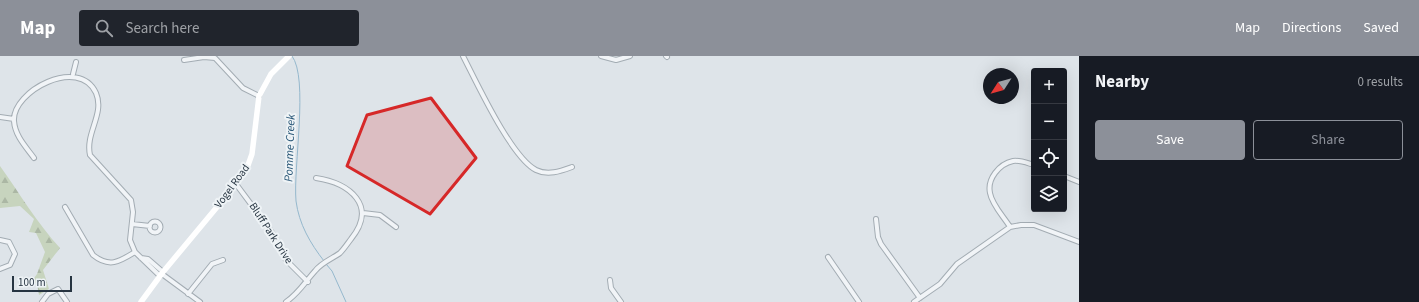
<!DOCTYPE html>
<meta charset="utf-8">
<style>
:root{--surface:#171b24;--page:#20242c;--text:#f1f3f6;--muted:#9ea1a6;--line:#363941;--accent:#8c9099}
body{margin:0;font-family:"Source Sans 3",sans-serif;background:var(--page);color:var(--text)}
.controls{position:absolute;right:12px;top:12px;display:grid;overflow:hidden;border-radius:4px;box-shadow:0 4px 16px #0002}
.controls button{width:36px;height:36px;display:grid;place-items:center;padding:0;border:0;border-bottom:1px solid var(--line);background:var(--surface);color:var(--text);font:20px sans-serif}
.compass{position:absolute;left:983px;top:12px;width:36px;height:36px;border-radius:50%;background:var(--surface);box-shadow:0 4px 16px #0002;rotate:234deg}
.scale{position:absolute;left:12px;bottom:10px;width:60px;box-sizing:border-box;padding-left:4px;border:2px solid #263441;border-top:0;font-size:11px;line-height:14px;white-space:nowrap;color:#263441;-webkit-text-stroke:3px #eef3f6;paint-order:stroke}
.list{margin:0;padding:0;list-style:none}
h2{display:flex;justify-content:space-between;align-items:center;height:52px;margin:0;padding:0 16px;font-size:17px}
h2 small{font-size:13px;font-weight:400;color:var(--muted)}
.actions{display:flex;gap:8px;padding:12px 16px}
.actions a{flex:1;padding:9px 0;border:1px solid var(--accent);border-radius:4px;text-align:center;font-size:14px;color:var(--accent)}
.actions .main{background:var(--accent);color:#fff}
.icon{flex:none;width:22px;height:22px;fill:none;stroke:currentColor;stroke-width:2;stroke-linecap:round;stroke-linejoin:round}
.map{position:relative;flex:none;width:1079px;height:246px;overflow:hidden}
header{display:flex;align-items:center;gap:24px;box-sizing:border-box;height:56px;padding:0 20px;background:var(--accent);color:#fff}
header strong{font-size:19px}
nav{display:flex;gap:22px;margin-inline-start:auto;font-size:14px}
.search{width:280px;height:36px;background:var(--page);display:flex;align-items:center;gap:10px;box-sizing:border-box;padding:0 14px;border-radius:4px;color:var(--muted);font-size:15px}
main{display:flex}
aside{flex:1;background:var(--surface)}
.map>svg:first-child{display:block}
</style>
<header>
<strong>Map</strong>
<div class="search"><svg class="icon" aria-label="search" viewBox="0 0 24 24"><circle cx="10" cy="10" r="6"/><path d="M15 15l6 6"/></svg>Search here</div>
<nav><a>Map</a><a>Directions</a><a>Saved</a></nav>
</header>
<main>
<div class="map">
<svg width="1079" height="246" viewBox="0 0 1079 246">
<defs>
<pattern id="forest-firs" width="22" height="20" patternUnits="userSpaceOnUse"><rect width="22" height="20" fill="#c7d4be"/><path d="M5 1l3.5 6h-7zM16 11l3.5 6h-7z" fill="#abb7a4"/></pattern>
</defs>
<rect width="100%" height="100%" fill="#dee4e9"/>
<path fill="url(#forest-firs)" d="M0,110C20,138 37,167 60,192L43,214L49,233L39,239L37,228L32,225L37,218L45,196L36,177L29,176L34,163L20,150L0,152Z"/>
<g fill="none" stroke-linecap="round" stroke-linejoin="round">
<path stroke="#95b8cd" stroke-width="1" d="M292,0C309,22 293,111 296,145C299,168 310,187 324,205
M326,208L332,215L346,246"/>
<g stroke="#a3acb3" stroke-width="6">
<path id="street" d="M463,0C477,27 511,101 536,114C548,120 561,115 572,111
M601,0L616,4L630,0
M666,0L667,1
M184,4L204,1L215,2L243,32L259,40
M73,18L76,6
M0,61L14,63
M34,102C26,91 15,80 14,65C12,35 79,0 96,37C105,58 85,77 90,99L131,144L133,156L130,184L135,196L160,220
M1064,120L1079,126
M236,128L271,175L286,204L308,226
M65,151L93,199C109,212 119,206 135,196
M363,157L380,159L396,171
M876,163L878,181L881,188L920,242
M149.5 171a5.5 5.5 0 1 1 11 0a5.5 5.5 0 1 1-11 0Z
M132,168L150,170
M1010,171C1004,161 992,149 990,137C987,123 999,108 1013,105C1020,104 1027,107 1034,109
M0,184L9,186L15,198L10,209L0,213
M828,201L859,246
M141,202L148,203L163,216
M162,218L200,246
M610,224L611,232L621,246
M188,238L212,208L223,204
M42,246L48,238L58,233L67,246
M286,246C299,237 305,226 315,215C322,206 332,203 340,197C344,193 348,187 351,183C378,150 350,127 316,122
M914,246L940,228L957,208L1010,171L1021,169H1034L1079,186"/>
</g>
<use href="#street" stroke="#f1f4f7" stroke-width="4"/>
<path stroke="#fff" stroke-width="5.5" d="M141,246L163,216L222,145L247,112L252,98L259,40L271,18L289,0"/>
</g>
<path fill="#d62828" fill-opacity="0.2" stroke="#d62828" stroke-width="3" stroke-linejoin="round" d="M431,42L476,102L430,158L347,110L367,59Z"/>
<g text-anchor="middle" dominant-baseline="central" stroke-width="4" stroke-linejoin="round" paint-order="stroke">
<g font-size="11" fill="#263441" stroke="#eef3f6">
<text transform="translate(232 130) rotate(-54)">Vogel Road</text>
<text transform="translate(271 177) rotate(57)">Bluff Park Drive</text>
</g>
<g font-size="12" font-style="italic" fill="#2c5979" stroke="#eef3f6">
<text transform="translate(290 92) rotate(-88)">Pomme Creek</text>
</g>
</g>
</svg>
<div class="controls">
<button>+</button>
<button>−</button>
<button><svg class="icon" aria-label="locate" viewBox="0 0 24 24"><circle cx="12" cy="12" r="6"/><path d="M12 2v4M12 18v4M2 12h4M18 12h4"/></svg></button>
<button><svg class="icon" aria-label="layers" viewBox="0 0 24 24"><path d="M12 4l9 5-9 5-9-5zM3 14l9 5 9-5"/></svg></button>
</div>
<svg class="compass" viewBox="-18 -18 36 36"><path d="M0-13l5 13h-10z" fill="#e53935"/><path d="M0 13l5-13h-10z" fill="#9ea1a6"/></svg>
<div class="scale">100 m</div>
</div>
<aside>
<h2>Nearby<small>0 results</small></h2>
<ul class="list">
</ul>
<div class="actions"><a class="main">Save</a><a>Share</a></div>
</aside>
</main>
